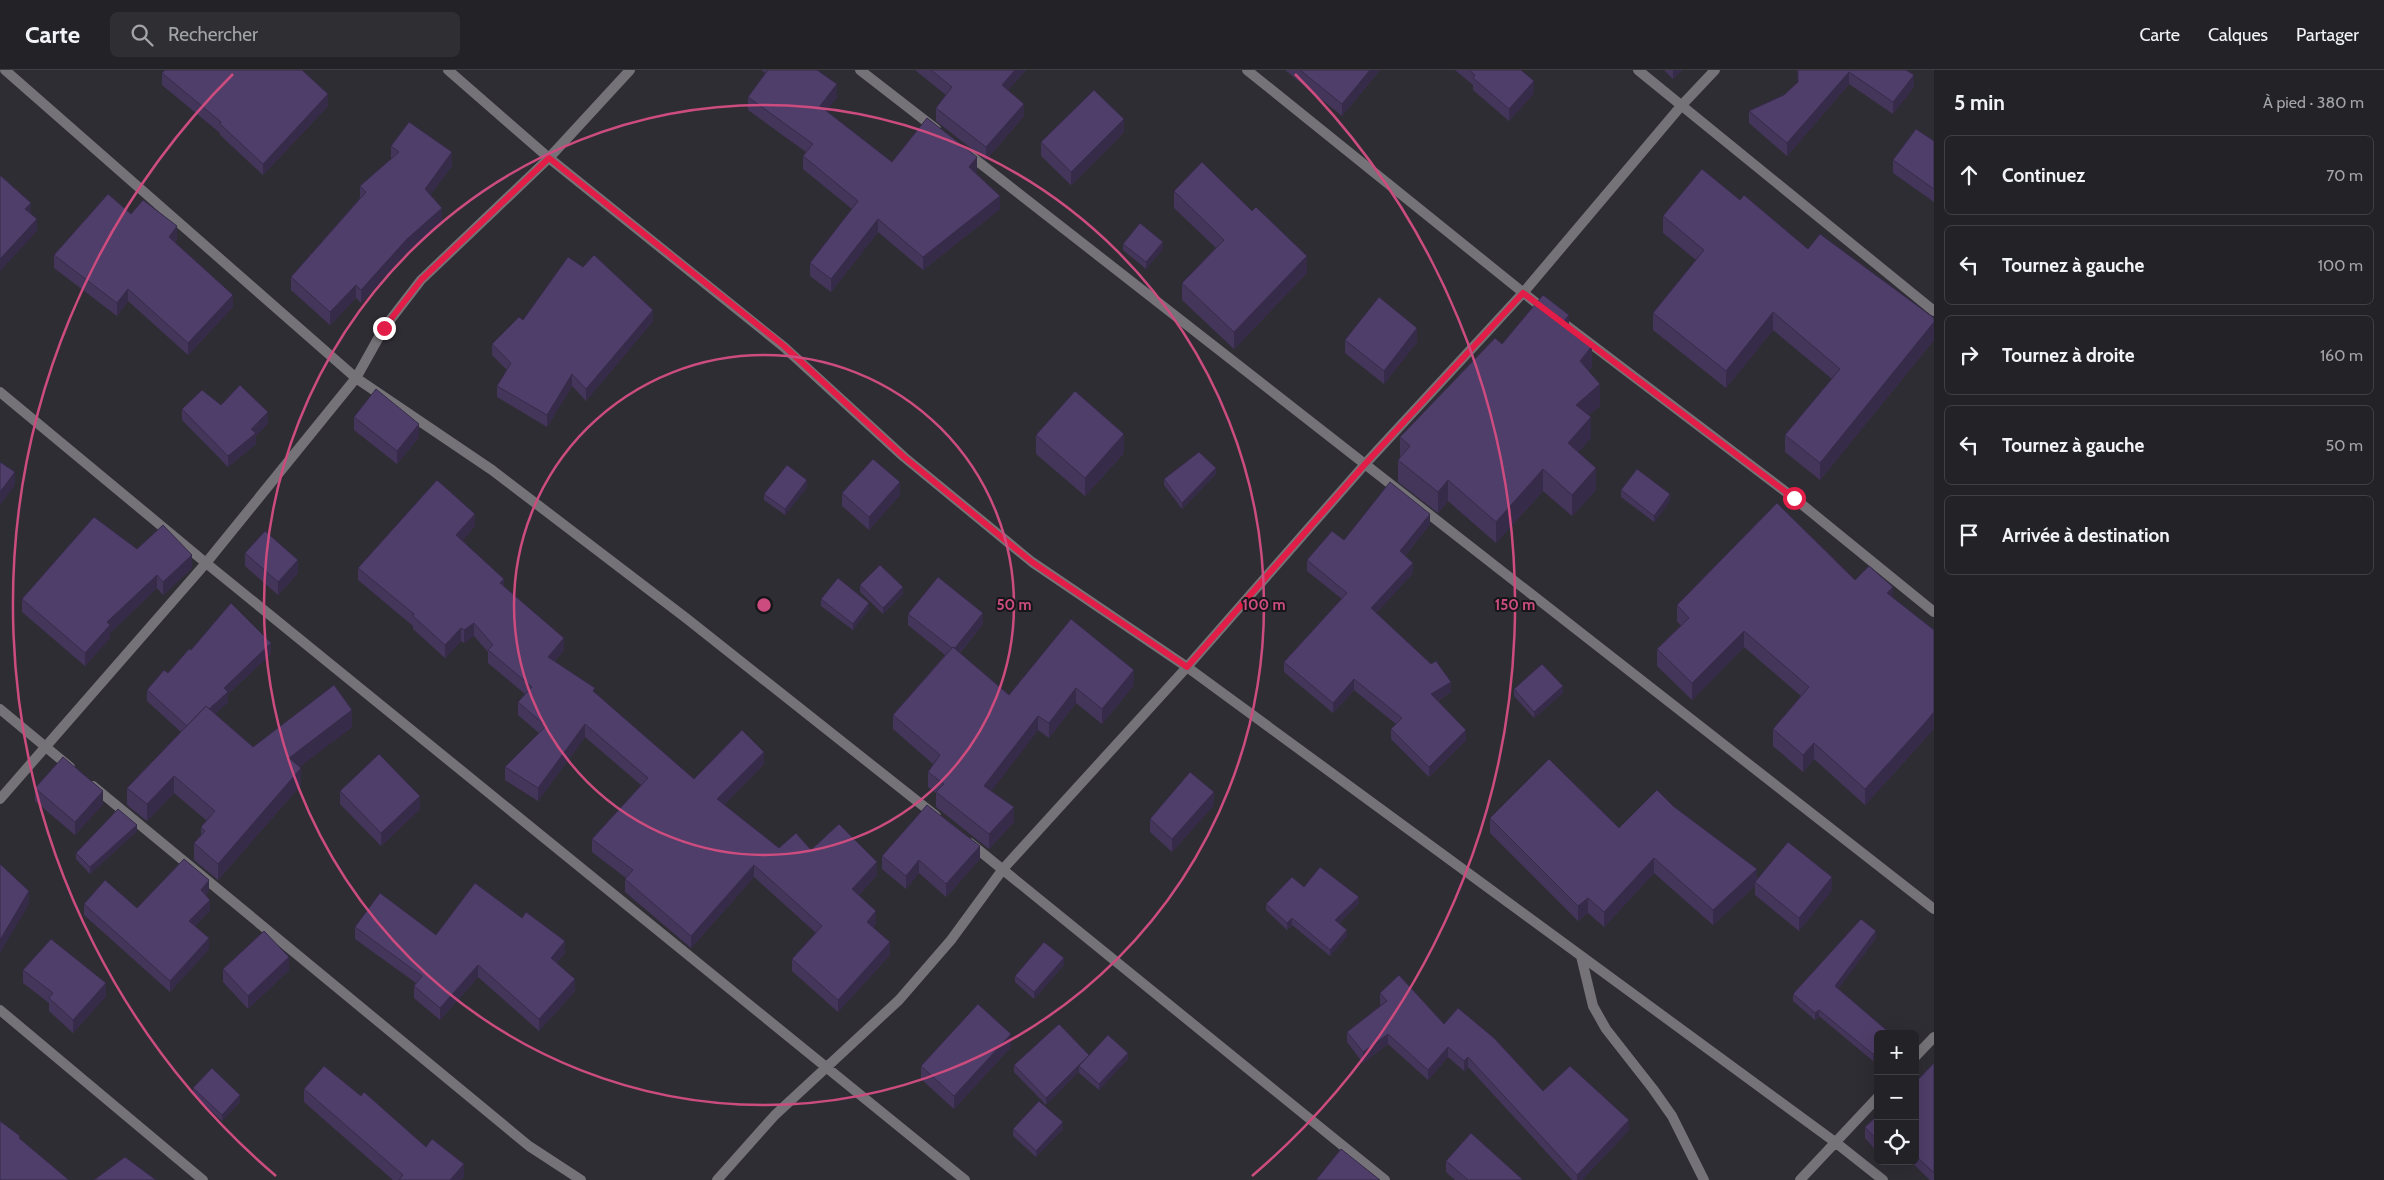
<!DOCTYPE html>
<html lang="fr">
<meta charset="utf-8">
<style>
:root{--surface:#232227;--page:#2f2f33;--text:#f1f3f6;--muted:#a3a4a7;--line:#403f44}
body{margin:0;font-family:Cabin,sans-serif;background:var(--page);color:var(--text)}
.controls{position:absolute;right:15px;bottom:15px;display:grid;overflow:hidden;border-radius:8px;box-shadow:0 5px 20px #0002}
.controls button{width:45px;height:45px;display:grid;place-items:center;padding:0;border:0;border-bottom:1px solid var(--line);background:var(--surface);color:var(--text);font:25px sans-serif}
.stop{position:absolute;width:15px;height:15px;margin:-11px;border:4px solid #e11d48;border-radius:50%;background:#fff}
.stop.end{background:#e11d48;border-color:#fff;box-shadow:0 1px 5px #0008}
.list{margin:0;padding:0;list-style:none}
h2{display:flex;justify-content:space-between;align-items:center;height:65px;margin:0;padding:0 20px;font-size:21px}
h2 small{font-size:16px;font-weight:400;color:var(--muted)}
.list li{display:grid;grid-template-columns:32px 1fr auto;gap:15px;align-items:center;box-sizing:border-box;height:80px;margin:0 10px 10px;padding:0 10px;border:1px solid var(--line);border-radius:8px}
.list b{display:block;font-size:19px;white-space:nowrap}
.list em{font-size:16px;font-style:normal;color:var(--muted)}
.icon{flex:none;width:28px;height:28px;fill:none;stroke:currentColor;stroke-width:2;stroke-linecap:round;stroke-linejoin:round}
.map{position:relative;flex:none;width:1934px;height:1110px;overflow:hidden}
header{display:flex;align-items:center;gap:30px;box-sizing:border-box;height:70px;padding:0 25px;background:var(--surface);border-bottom:1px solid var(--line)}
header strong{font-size:24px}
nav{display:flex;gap:28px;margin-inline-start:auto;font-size:18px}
.search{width:350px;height:45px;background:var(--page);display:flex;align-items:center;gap:12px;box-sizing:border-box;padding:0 18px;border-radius:8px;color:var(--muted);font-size:19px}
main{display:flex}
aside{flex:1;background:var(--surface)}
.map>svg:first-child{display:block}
</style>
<header>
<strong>Carte</strong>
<div class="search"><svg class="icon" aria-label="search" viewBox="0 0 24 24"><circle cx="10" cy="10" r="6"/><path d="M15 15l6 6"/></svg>Rechercher</div>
<nav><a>Carte</a><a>Calques</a><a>Partager</a></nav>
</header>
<main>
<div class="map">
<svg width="1934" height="1110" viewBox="0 0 1934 1110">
<rect width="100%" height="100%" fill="#2f2d34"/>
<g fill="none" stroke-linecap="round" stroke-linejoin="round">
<path stroke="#757377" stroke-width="10" d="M5,0L356,308L492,400L686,548L936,746
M448,0L549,88L784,277L904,387L1032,492L1187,597L1835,1072L1883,1110
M860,0L936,59
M1247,0L1546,241
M1638,0L1934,241
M967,83L1934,839
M1558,249L1794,428L1934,542
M0,322L206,493L965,1110
M0,639L70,697
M93,716L529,1076L581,1110
M0,729L206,493L356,308L384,258L421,210L549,88L630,0
M970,773L1385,1110
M1581,886L1593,936L1606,959L1653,1019L1672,1046L1704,1110
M0,940L203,1110
M1915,987L1934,967
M717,1110L775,1045L899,930L951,870L1003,799L1187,597L1366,393L1523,223L1681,36L1715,0
M1800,1110L1878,1027"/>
</g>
<path fill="#44355a" d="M761,0H817L837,27L826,41L892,92L977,100L975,102L1000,139L923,200L878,162L831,222L810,206V193L852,139L803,99V86L806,82L748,40V27L765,3Z
M915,0H1026L1008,20L1024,46L986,90L936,51V38L946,25Z
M1285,0H1380L1342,46Z
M1455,0H1521L1534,23L1509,51L1473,20V15Z
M1664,0H1682L1673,9Z
M1797,0H1906L1914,17L1893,44L1849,14L1787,86L1749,53V41L1784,25L1798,12Z
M162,3L328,36L263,105L220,65V63L162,15Z
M1124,62L1071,115L1041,86V72Z
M1934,71V132L1893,103V90Z
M391,76L452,96L430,125L442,151L407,182L361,233L356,228L330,255L291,220V207L360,128V116L391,89Z
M1174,121L1307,203L1234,279L1182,230V213L1216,178L1174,138Z
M1740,130L1808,179L1934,248V270L1820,410L1785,382V365L1832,309L1773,260L1726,318L1653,260V243L1696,190L1663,163V146Z
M131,144L177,169L175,172L233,237L188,285L128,231L117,246L54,198V185Z
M1123,174L1163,179L1146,199L1123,180Z
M523,250L653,251L586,331L572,316L547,357L497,327V316L507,300L492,285V274Z
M1569,258L1592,297L1588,301L1600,336L1589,345L1591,368L1578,382L1596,420L1572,446L1543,421L1496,473L1448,431L1438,443L1398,412V390L1400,388V367L1502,274Z
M1345,270L1417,272L1384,314L1345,283Z
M182,339L268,353L256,366V374L228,397L182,350Z
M354,347L419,367L397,394L354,360Z
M1036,365L1124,383L1085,426L1036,384Z
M1216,404L1182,439L1164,415V409Z
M807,417L785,445L764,430V424Z
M1621,420L1670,431L1654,452L1621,427Z
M842,423L900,425L869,460L842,436Z
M1430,454L1405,486L1413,503L1376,543L1451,622L1438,631L1466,670L1429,707L1391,669V659L1396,654L1354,620L1333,643L1284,602V592L1342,529L1307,501V490L1344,470Z
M475,456L462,471L504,517L564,580L555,591L595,623L694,709L764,694L724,735L779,778L811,780L877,805L859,825L876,854L873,857L890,885L838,942L792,901V889L816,863L754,807L691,878L625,822V809L626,808L592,782V769L641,715L585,667L538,731L505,710V697L539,663L518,645V632L525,624L488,593V582L474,566L464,573L461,571L445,588L413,559V556L358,510V498Z
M137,479L192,498L163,525L157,518L110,563V568L85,596L22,542V529Z
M245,483L298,503L278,525L245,496Z
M1855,510L1893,527L1924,670L1865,735L1814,689L1803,702L1773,676V659L1801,626L1744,577L1692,630L1657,596V579L1681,556L1677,551V535Z
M860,515L903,524L883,544L860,522Z
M821,529L869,539L853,560L821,536Z
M908,544L983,554L960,583L1009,625L1071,549L1134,615L1102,654L1076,633L1049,668L1038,660L991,721L1014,752L989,779L936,737V723L928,717V702L933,694L893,659V645L945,585L908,555Z
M191,580L271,584L228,624V632L215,644L253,677L352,657L299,697L301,715L218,810L194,790V773L201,766V757L207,751L174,723L147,751L127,735V718L181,662L147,631V620L168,603Z
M1514,619L1563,623L1534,648L1514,626Z
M35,718L103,734L75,765L35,731Z
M340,721L420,739L381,776L340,734Z
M1214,735L1172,782L1150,762V749Z
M1673,736L1757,809L1832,820L1799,861L1755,825V816L1713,855L1654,803L1604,857L1588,843L1578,851L1490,763V748L1619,758Z
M137,761L90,804L76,789V783Z
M882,786L980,789L946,827L919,803L906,819L882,799Z
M1304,817L1359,833L1339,853L1347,866L1330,886L1292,855L1287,860L1266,840V834Z
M209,821L206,825L210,840L195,856L209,879L170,922L84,845V834L137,838Z
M355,857L436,865L565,883L557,893L575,921L539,961L478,907L440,950L414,928V916L416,913L355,869Z
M1876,868L1838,919L1878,964V986L1873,991L1819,946L1815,950L1793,931V924Z
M1064,895L1034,929L1015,912V906Z
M223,899L289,900L248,939L223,912Z
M23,900L106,926L73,963L49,941V933L23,913Z
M1380,923L1444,954L1543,1021L1629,1060L1582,1110H1572L1468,997L1464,1001L1448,987L1428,1010L1388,974L1363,993L1347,972V962L1381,935L1380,933Z
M1011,977L954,1039L921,1009V996Z
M1089,985L1128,989L1099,1020L1079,1003V1001L1046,1035L1014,1002V995Z
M1934,993V1110H1930L1910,1091H1915V1013Z
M193,1018L240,1032L222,1051L193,1024Z
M304,1019L361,1026L464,1107L461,1110H393L304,1032Z
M1878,1045V1083L1865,1068V1057Z
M1013,1059H1063L1036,1087L1013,1066Z
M1446,1091L1522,1110H1455L1446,1102Z"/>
<path fill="#372b4a" d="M1015,0H1026L1002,27V15Z
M1370,0H1380L1342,46V34Z
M1673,0H1682L1673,9Z
M1849,2V14L1787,86V73Z
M1914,5V17L1893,44V32Z
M1534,11V23L1509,51V39Z
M837,14V27L820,49V36Z
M328,24V36L263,105V94Z
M1024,34V46L986,90V77Z
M1124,49V62L1071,115V102Z
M452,82V96L425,132V119Z
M977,87V100L969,110V97Z
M1000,126V139L923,200V187Z
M31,133V144L25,139Z
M442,138V151L407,182L361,233V220L407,169Z
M37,149V161L0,201V189Z
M878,149V162L831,222V209Z
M177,156V169L169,179V167Z
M1163,172V179L1146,199V192Z
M1307,186V203L1234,279V262Z
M356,215V228L330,255V242Z
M128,219V231L117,246V233Z
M233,225V237L188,285V273Z
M653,240V251L586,331V319Z
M1773,242V260L1726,318V301Z
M1569,245V266L1562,253Z
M1934,252V270L1820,410V393Z
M1417,258V272L1384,314V301Z
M1592,276V297L1580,313V291Z
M572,304V316L547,357V345Z
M1600,314V336L1576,356V335Z
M268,342V353L256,366V374L228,397V386Z
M1591,347V368L1568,394V373Z
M419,354V367L397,394V381Z
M1124,364V383L1085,426V408Z
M1216,398V404L1182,439V433Z
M1596,398V420L1572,446V425Z
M1543,399V421L1496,473V452Z
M15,402V415L0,435V422Z
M807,410V417L785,445V439Z
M1448,410V431L1438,443V422Z
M900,412V425L869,460V447Z
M1670,424V431L1654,452V446Z
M475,444V456L456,478V465Z
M1430,444V454L1400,492V481Z
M192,485V498L163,525V512Z
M298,490V503L278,525V512Z
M1413,493V503L1371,549V538Z
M157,505V518L110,563V568L85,596V583L107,552Z
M504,509V522L500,513Z
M903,517V524L883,544V538Z
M1893,517V534L1887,523Z
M869,533V539L853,560V554Z
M983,543V554L953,591V580Z
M474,553V566L464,573V560Z
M461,558V571L445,588V575Z
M1744,561V577L1692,630V613Z
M564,568V580L548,600V587Z
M271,573V584L228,624V632L189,668L224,618Z
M1134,600V615L1102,654V639Z
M1354,609V620L1333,643V633Z
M1451,612V622L1431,635V624Z
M1563,616V623L1534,648V642Z
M1076,618V633L1049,668V653Z
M352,640V657L289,705V688Z
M1934,642V659L1924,670L1865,735V719Z
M1038,646V660L984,731V716Z
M585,654V667L538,731V718Z
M1466,660V670L1429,707V697Z
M1814,673V689L1803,702V685Z
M764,682V694L717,742V729Z
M301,698V715L218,810V794Z
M174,706V723L147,751V734Z
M103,721V734L75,765V752Z
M1214,722V735L1172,782V769Z
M420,726V739L381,776V763Z
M1014,737V752L989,779V764Z
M137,755V761L90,804V797Z
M980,776V789L946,827V814Z
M1654,788V803L1604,857V842Z
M919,790V803L906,819V806Z
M877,792V805L852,832V819Z
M754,795V807L691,878V866Z
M1757,799V814L1755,812V816L1713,855V840Z
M1832,807V820L1799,861V848Z
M209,810V821L201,831V820Z
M29,821V834L0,883V870Z
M1359,827V833L1335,857V850Z
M1588,828V843L1578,851V836Z
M210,830V840L189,862V851Z
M876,841V854L867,864V852Z
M1292,848V855L1287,860V853Z
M1347,860V866L1330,886V880Z
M1876,861V868L1835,923V916Z
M209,868V879L170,922V911Z
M565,871V883L551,900V888Z
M890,872V885L838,942V930Z
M289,887V900L248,939V926Z
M1064,888V895L1034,929V922Z
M478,895V907L440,950V938Z
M575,909V921L539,961V949Z
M106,913V926L73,963V950Z
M1819,940V946L1815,950V943Z
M1011,964V977L954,1039V1026Z
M1388,964V974L1363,993V982Z
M1448,977V987L1428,1010V1000Z
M1878,979V986L1873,991V984Z
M1128,983V989L1099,1020V1014Z
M1089,985L1079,996V1001L1046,1035V1028Z
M1468,987V997L1464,1001V991Z
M240,1025V1032L222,1051V1045Z
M1629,1050V1060L1582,1110H1577V1105Z
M1063,1052V1059L1036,1087V1081Z
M464,1094V1107L461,1110H450Z"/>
<path fill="#4f3e69" stroke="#372b4a" d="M165,0H302L328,24L263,94L220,54L221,52L162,3Z
M768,0H817L837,14L820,36L892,92L927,48L977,87L969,97L1000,126L923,187L878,149L831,209L810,193L858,131L803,86L813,74L748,27Z
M931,0H1015L1002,15L1024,34L986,77L936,38L952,17Z
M1300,0H1370L1342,34Z
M1469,0H1521L1534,11L1509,39L1473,8L1475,5Z
M1798,0H1906L1914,5L1893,32L1849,2L1787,73L1749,41L1784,25L1798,12Z
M1094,20L1124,49L1071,102L1041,72Z
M409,52L452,82L425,119L442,138L407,169L361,220L356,215L330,242L291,207L366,122L360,116L399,82L391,76Z
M1916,59L1934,71V119L1893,90Z
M1202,92L1252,141L1256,137L1307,186L1234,262L1182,213L1224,170L1174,121Z
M1702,99L1740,130L1744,125L1808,179L1820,164L1934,248V252L1820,393L1785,365L1840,299L1773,242L1726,301L1653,243L1704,180L1663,146Z
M0,106H1L31,133L25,139L37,149L0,189Z
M108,124L131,144L143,130L177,156L169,167L233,225L188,273L128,219L117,233L54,185Z
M1140,153L1163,172L1146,192L1123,174Z
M594,185L653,240L586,319L572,304L547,345L497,316L511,293L492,274L519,247L523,250L568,187L583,197Z
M1543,225L1569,245L1562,253L1592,276L1580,291L1600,314L1576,335L1591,347L1568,373L1596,398L1572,425L1543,399L1496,452L1448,410L1438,422L1398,390L1410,376L1400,367L1495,268L1502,274Z
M1379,227L1417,258L1384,301L1345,270Z
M240,315L268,342L251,359L256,363L228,386L182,339L202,320L221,335Z
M376,319L419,354L397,381L354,347Z
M1075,321L1124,364L1085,408L1036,365Z
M1199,382L1216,398L1182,433L1164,409Z
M873,389L900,412L869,447L842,423Z
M0,392L15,402L0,422Z
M787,395L807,410L785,439L764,424Z
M1637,399L1670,424L1654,446L1621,420Z
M437,410L475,444L456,465L504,509L500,513L564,568L548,587L595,618L593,621L694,709L742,660L764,682L717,729L779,778L796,763L811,780L839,754L877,792L852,819L876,841L867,852L890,872L838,930L792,889L822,856L754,795L691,866L625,809L633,800L592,769L648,708L585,654L538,718L505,697L546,656L518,632L532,617L488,580L493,575L474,553L464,560L461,558L445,575L413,546L414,544L358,498Z
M1390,412L1430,444L1400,481L1413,493L1371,538L1431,594L1436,591L1451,612L1431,624L1466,660L1429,697L1391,659L1402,648L1354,609L1333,633L1284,592L1347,523L1307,490L1332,461L1344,470Z
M1777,433L1855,510L1869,496L1893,517L1887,523L1934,560V642L1924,654L1865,719L1814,673L1803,685L1773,659L1809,617L1744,561L1692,613L1657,579L1689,548L1677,535Z
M94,447L137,479L163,455L192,485L163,512L157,505L107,552L110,555L85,583L22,529Z
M265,461L298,490L278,512L245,483Z
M880,495L903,517L883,538L860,515Z
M938,507L983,543L955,578L953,577L952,578L908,544Z
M838,508L869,533L853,554L821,529Z
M231,533L271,573L224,618L228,622L209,639L206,636L187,656L147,620L164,600L168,603L189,579L191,580Z
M1071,549L1134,600L1102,639L1076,618L1049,653L1038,646L984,716L1014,737L989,764L936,722L944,714L928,702L940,685L893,645L953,577L1009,625Z
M1542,594L1563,616L1534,642L1514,619Z
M334,615L352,640L289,688L301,698L218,794L194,773L205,761L201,757L215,741L174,706L147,734L127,718L206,636L253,677Z
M379,684L420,726L381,763L340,721Z
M63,687L103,721L75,752L35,718Z
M1549,689L1619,758L1657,720L1673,736L1757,799L1713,840L1654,788L1604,842L1588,828L1578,836L1490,748Z
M1190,702L1214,722L1172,769L1150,749Z
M927,735L980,776L946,814L919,790L906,806L882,786Z
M118,739L137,755L90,797L76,783Z
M1788,772L1832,807L1799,848L1755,812Z
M184,789L209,810L201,820L210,830L189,851L209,868L170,911L84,834L105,810L137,838Z
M0,794L29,821L0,870Z
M1320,797L1359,827L1335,850L1347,860L1330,880L1292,848L1287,853L1266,834L1292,807L1304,817Z
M475,813L522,848L526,842L565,871L551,888L575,909L539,949L478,895L440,938L414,916L422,906L355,857L380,823L436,865Z
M1861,849L1876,861L1835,916L1891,964H1878V979L1873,984L1819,940L1815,943L1793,924Z
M264,861L289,887L248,926L223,899Z
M51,869L106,913L73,950L49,928L53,923L23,900Z
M1044,872L1064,888L1034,922L1015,906Z
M1399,905L1444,954L1458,938L1494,968L1543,1021L1570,996L1629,1050L1577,1105L1468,987L1464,991L1448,977L1428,1000L1388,964L1363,982L1347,962L1387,931L1380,923Z
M978,934L1011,964L954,1026L921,996Z
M1059,954L1089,985L1046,1028L1014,995Z
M1108,965L1128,983L1099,1014L1079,996Z
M1934,993V1103L1915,1085V1013Z
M324,996L361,1026L364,1022L426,1077L432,1069L464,1094L450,1110H399L403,1105L304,1019Z
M212,998L240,1025L222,1045L193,1018Z
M1039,1031L1063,1052L1036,1081L1013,1059Z
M1878,1045V1071L1865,1057Z
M0,1051L20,1066L19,1068L69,1110H0Z
M1471,1063L1522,1109L1521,1110H1468L1446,1091Z
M1341,1079L1380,1110H1316Z
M125,1087L156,1110H94Z"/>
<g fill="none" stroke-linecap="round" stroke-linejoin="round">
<path stroke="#e11d48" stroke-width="6" d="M384,258L421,210L549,88L784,276L904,387L1032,492L1187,597L1366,393L1523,223L1794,428"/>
</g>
<g fill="none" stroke="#cc4c80" stroke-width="2.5">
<circle cx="764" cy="535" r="250"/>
<circle cx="764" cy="535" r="500"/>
<path d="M276 1106A751 751 0 0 1 233 4M1295 4A751 751 0 0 1 1252 1106"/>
</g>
<circle cx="764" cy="535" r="8" fill="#cc4c80" stroke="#171619" stroke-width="2.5"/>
<g font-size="15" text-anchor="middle" font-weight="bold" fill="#cc4c80" stroke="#171619" stroke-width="4" stroke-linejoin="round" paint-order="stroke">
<text x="1014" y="540">50 m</text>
<text x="1264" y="540">100 m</text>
<text x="1515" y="540">150 m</text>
</g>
</svg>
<div class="controls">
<button>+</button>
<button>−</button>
<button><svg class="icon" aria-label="locate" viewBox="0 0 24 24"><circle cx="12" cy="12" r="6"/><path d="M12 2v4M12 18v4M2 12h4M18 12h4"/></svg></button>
</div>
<div class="stop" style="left:1794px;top:428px"></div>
<div class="stop end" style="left:384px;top:258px"></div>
</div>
<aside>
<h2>5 min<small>À pied · 380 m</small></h2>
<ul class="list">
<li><svg class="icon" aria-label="ahead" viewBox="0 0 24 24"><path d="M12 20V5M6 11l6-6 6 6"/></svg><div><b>Continuez</b></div><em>70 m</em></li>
<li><svg class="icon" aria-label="left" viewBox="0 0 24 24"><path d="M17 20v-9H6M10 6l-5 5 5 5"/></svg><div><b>Tournez à gauche</b></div><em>100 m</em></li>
<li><svg class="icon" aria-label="right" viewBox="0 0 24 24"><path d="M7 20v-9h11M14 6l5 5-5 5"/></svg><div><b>Tournez à droite</b></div><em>160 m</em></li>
<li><svg class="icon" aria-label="left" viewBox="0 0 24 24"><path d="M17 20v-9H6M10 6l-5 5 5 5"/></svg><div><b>Tournez à gauche</b></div><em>50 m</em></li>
<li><svg class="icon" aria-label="arrive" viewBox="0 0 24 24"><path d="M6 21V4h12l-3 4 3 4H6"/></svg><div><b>Arrivée à destination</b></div></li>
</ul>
</aside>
</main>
